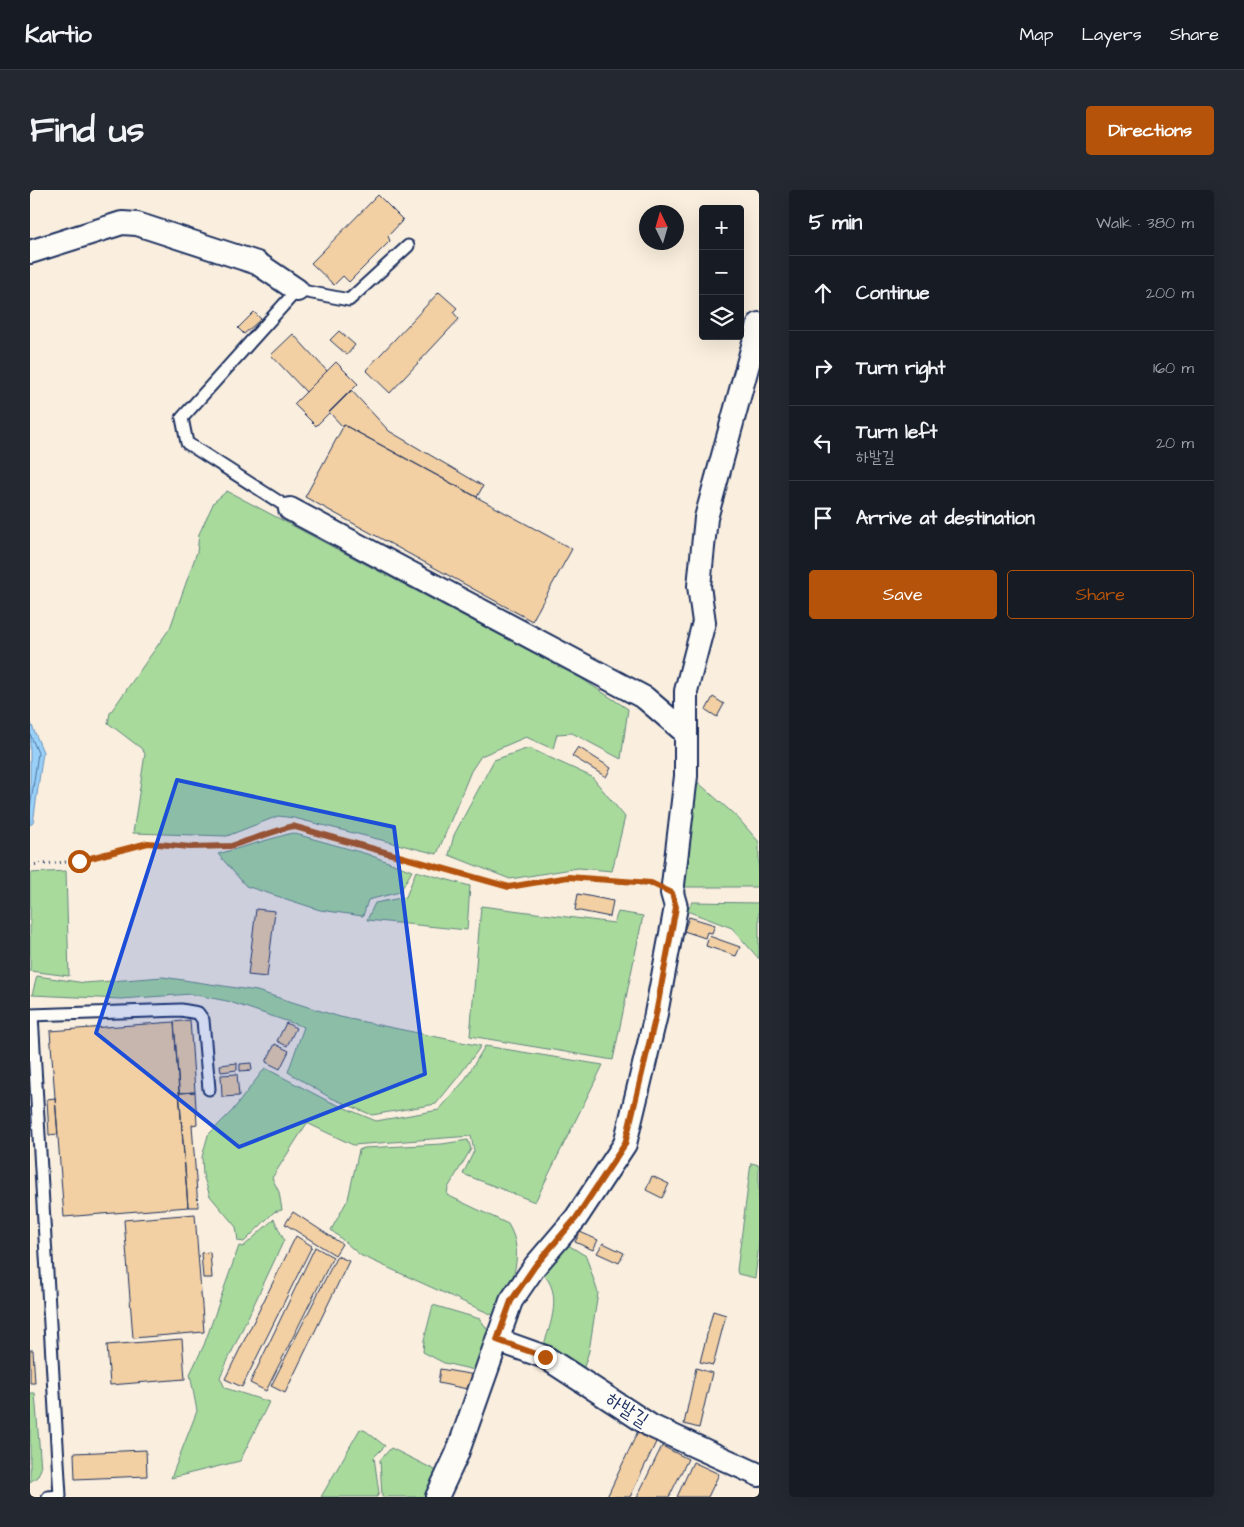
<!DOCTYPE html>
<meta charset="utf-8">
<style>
:root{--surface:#171b24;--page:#242831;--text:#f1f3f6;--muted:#9ea1a6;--line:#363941;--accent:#b45309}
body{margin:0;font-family:"Architects Daughter","Poor Story",sans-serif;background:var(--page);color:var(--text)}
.controls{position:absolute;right:15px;top:15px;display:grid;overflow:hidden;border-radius:5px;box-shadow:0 5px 20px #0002}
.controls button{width:45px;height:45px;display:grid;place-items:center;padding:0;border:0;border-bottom:1px solid var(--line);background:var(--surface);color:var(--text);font:25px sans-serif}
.compass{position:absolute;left:609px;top:15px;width:45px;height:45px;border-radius:50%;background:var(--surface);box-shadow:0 5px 20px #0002;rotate:355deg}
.stop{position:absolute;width:15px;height:15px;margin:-11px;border:4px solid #b45309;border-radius:50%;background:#fff}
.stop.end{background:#b45309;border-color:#fff;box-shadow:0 1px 5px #0008}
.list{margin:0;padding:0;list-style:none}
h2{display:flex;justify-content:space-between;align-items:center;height:65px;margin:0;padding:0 20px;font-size:21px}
h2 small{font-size:16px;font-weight:400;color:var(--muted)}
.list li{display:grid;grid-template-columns:32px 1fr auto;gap:15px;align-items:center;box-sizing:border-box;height:75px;padding:0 20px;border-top:1px solid var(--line)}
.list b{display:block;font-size:19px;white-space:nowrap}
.list p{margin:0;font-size:16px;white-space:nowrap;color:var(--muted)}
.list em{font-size:16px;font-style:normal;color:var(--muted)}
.actions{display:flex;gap:10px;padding:15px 20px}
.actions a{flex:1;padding:11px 0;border:1px solid var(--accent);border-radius:5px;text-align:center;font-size:18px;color:var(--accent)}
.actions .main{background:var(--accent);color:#fff}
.icon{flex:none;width:28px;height:28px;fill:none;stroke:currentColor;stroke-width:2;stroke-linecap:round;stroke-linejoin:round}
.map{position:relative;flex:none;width:729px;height:1307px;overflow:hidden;border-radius:5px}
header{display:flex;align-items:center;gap:30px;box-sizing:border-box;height:70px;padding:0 25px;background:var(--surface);border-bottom:1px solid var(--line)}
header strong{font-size:24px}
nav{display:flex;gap:28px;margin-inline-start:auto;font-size:18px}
.intro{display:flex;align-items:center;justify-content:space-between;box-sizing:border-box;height:120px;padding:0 30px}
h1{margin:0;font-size:35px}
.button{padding:12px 22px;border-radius:5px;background:var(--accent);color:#fff;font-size:18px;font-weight:700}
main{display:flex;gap:30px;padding:0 30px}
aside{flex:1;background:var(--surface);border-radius:5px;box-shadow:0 5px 20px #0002}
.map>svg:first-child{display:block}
</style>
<header>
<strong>Kartio</strong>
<nav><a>Map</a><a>Layers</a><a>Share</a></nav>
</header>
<div class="intro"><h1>Find us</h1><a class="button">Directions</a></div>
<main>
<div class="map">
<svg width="729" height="1307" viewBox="0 0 729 1307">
<rect width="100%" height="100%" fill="#faefde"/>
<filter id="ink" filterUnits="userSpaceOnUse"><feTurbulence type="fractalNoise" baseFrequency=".02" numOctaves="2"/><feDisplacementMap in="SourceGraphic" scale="10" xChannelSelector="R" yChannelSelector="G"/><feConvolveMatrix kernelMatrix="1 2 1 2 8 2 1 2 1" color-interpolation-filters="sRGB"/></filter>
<g filter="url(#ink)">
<path fill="#a8da9c" stroke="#62847d" d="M197,301L549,487L598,519L591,569L542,543L527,544L523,559L496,547L451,566L441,581L407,664L264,628L248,626L197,646L103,643L115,564L112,559L78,533L80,523L140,438L167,362L169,344L184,312Z
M499,558L562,587L595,627L582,681L548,678L480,689L419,665L424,645L464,570Z
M663,588L707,627L729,652V697H651Z
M262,643L337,664L382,681L370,702L338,710L333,726L290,720L216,696L188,664Z
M36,681L39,786L0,781V683Z
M386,681L440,696L437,740L337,730L345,713L376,707Z
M662,712L729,713V769L702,738L657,721Z
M451,716L584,733L588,722L613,726L583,870L440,846Z
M7,786L55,793L133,787L227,801L310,827L451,856L428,887L406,914L342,925L299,907L258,882L274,837L197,811L161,804L91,809L2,805Z
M455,856L573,875L505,1012L433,984L444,961L441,946L323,955L277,933L242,988L249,1002L252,1020L244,1022L214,1052L208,1051L206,1037L180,1006L173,985L172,967L178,945L203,920L235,878L296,910L346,931L409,920L434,891Z
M438,950L441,959L418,998L417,1005L478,1034C497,1066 480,1096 467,1127L330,1065L301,1040L318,1009L329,960L334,958L412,954Z
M721,973L729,975V1055L725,1088L708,1084L707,1080Z
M244,1029L254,1050L190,1187L195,1198L239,1212L210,1271L141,1288L167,1221L160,1184L174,1155L209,1056L213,1057Z
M538,1055L556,1066L568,1103L559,1161L553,1180L513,1157C521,1134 533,1102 512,1083Z
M403,1115L450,1129L460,1143L449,1181L414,1173L393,1162L394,1150Z
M0,1203H5L11,1279L7,1287L0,1292Z
M330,1239L336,1241L355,1256L344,1267L349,1303L347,1307H291Z
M361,1258L407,1281L396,1307H352L350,1270Z"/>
<path fill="#99d1f9" stroke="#6790bb" d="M0,531L13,562L3,633L0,635Z"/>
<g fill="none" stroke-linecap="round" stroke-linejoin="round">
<path stroke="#4d709c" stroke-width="1" d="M0,544L8,563L0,619"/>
</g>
<path fill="#f2d0a3" stroke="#1b2f5e" d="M348,5L373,30L358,46L360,51L319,92L313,86L304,95L281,73Z
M409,102L427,118L423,122L429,129L360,203L336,180Z
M224,122L231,129L214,144L208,138Z
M309,141L325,155L317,165L300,150Z
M263,144L297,181L276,202L241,165Z
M306,172L328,194L286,236L264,214Z
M321,200L359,241L453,296L447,307L314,235L313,237L299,222Z
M314,235L542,359L502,431L275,307Z
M683,507L694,514L687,527L676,520Z
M548,557L581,578L576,587L542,566Z
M548,704L583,711L580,727L545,720Z
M226,719L245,721L237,787L218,785Z
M659,727L685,735L682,743L677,742L675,748L654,741Z
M679,746L710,757L706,766L676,756Z
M160,830L165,902L149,903L144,832Z
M144,832L158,1017L34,1027L20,841Z
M256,833L266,838L257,856L247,851Z
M245,854L259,861L250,879L236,872Z
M207,873V880L191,882L190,875Z
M221,873L222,880L210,881V874Z
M207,884L209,906L192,907L191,885Z
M165,902L167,934L162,935L168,1017H158L149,903Z
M25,908L28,944L19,945L17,909Z
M622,986L639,994L632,1008L616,1000Z
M263,1022L312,1054L305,1065L255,1034Z
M165,1024L174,1142L103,1148L94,1030Z
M550,1042L568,1050L563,1060L545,1052Z
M266,1046L282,1056L212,1197L195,1189Z
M573,1053L594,1063L589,1073L567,1063Z
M285,1057L303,1067L236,1201L220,1193Z
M180,1062L182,1088H173L171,1063Z
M307,1066L319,1071L255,1203L241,1196Z
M683,1121L696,1125L683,1175L670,1172Z
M152,1149L155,1189L80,1195L77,1155Z
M0,1160H3L5,1193H0Z
M666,1178L682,1183L669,1238L654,1234Z
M410,1179L445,1185L442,1200L408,1193Z
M608,1241L627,1250L600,1307H577Z
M632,1256L658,1269L639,1307H607Z
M116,1260L117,1286L45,1289L44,1263Z
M663,1272L689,1284L678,1307H647Z"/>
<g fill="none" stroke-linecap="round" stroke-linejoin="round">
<g stroke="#1b2f5e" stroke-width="15">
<path id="lane" d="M260,319L157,253L152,228L267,100L319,110L378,56
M0,825L151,820L168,823L173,830L179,899
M2,825L30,1306L18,1307"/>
</g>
<g stroke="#1b2f5e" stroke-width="26">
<path id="street" d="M0,62L92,33L107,34L227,73L267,100
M260,319L615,508L656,543
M467,1150L515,1167L621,1236L729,1285
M407,1307L427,1264L481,1111L505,1076L546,1028L595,954L625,829L646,717L642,703L656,586V501L674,432L669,396L676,328L729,134"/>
</g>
<path stroke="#1b2f5e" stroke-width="3" stroke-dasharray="1 4" stroke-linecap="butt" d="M0,675L49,671L118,653L160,657L201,656L262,636L479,697L538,687L624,695"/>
<use href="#lane" stroke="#fdfcf7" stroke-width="11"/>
<use href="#street" stroke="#fdfcf7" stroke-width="22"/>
</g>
</g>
<g fill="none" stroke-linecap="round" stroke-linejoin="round" filter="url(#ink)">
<path stroke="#b45309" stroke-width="6" d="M49,671L118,653L160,657L201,656L262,636L479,697L538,687L621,693L642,703L646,717L625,829L595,954L546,1028L505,1076L481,1111L467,1150L515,1167"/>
</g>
<path fill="#1d4ed8" fill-opacity="0.2" stroke="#1d4ed8" stroke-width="4" stroke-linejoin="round" d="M147,590L364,637L395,884L209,957L66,843Z"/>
<g text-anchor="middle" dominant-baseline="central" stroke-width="4.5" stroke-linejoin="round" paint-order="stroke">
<g font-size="19" fill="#1b2f5e" stroke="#fdfcf7">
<text transform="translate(597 1220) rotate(33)">하발길</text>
</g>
</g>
</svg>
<div class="controls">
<button>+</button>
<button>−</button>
<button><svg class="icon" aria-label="layers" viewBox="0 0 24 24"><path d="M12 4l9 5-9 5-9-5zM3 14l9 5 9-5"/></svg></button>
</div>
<svg class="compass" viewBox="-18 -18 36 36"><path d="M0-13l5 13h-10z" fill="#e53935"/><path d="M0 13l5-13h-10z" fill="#9ea1a6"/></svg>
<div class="stop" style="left:49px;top:671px"></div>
<div class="stop end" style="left:515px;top:1167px"></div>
</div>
<aside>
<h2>5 min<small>Walk · 380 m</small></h2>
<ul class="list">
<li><svg class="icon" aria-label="ahead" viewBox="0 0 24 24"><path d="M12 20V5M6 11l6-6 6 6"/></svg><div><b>Continue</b></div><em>200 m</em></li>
<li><svg class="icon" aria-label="right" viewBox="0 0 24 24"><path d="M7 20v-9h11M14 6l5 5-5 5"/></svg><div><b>Turn right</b></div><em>160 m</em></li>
<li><svg class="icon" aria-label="left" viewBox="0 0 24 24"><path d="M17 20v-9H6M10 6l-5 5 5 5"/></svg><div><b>Turn left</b><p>하발길</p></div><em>20 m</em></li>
<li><svg class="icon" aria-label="arrive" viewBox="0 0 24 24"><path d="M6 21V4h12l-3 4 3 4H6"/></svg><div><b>Arrive at destination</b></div></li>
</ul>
<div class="actions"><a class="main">Save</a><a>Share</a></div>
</aside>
</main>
